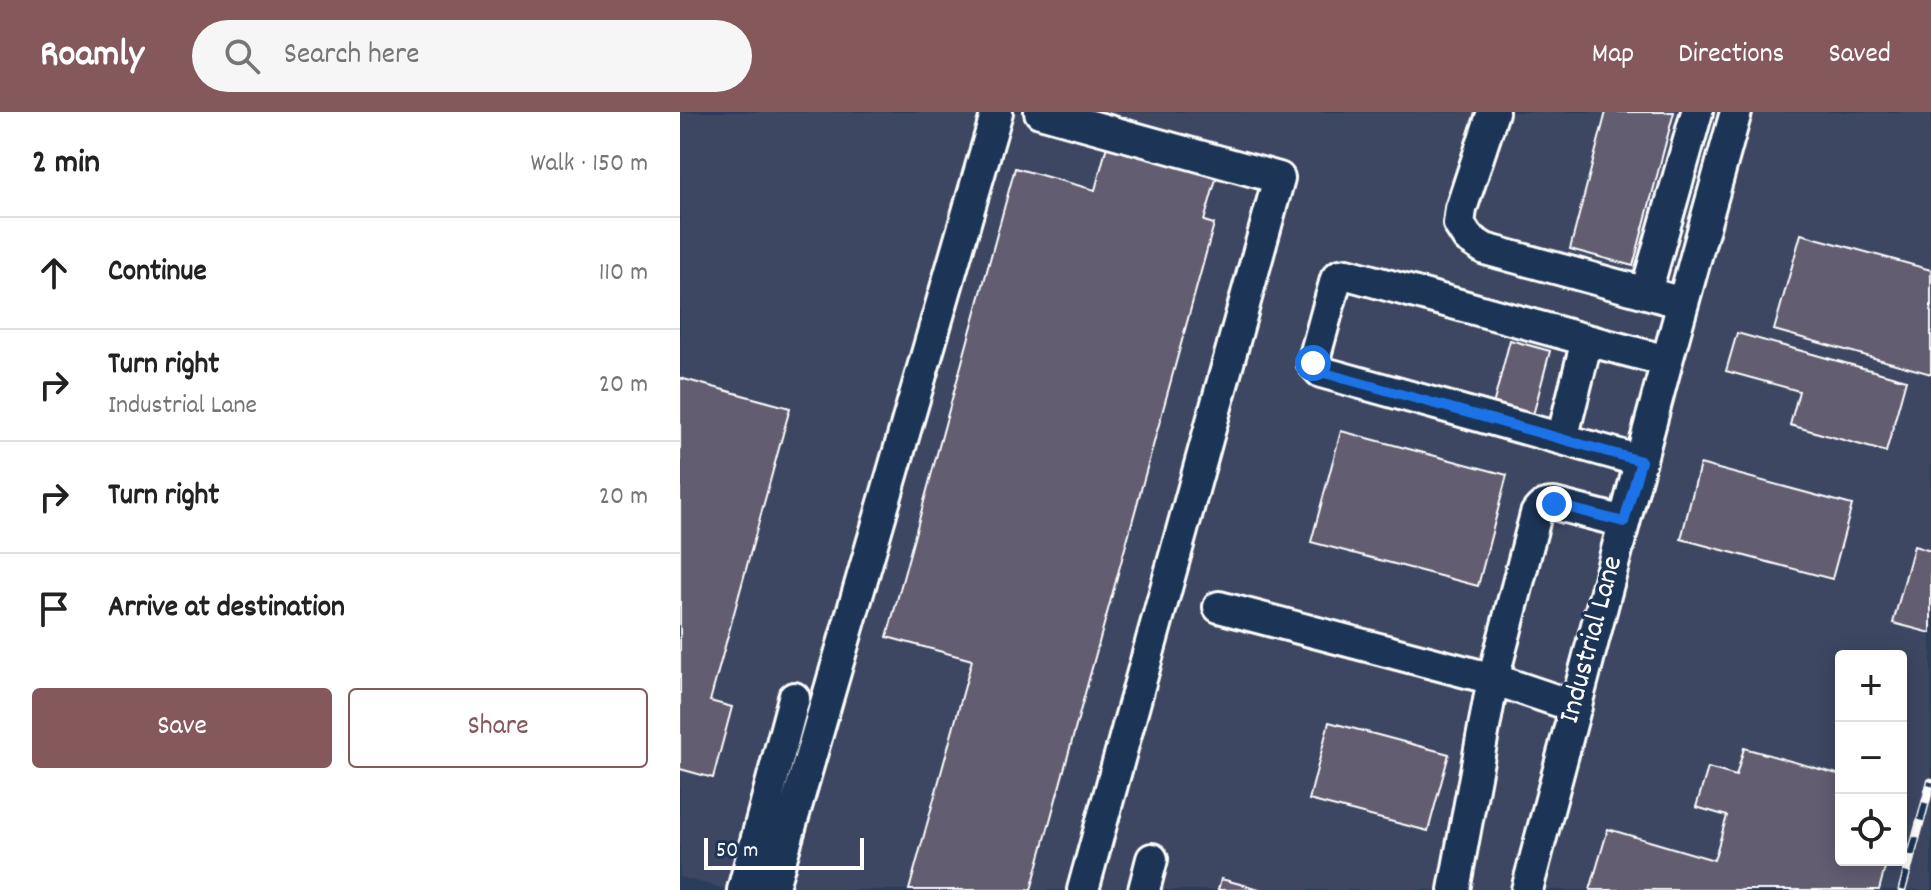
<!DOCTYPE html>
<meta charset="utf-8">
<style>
:root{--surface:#fff;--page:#f6f6f6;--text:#222;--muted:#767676;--line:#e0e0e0;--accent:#85585c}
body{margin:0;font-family:Dekko,sans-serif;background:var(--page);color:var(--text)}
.controls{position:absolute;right:24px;bottom:24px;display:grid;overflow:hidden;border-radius:8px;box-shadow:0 4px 20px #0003}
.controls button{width:72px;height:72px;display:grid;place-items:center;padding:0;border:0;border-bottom:2px solid var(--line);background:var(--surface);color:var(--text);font:40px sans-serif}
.scale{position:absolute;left:24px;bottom:20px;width:160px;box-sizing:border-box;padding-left:8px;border:4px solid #fff;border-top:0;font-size:22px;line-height:28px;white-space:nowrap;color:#fff;-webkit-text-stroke:6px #1d3557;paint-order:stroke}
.stop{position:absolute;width:24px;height:24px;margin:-18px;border:6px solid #1a73e8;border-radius:50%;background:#fff}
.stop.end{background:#1a73e8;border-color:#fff;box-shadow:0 2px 8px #0008}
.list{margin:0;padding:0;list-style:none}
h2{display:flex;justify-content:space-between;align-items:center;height:104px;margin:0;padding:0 32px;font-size:34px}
h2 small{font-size:26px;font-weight:400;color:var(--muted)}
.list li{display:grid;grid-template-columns:52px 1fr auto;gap:24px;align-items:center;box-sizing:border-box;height:112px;padding:0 32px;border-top:2px solid var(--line)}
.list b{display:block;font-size:30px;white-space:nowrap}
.list p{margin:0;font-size:26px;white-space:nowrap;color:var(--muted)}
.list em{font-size:26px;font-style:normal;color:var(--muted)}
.actions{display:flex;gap:16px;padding:24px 32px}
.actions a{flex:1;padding:18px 0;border:2px solid var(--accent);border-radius:8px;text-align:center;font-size:28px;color:var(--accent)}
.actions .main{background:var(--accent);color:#fff}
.icon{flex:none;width:44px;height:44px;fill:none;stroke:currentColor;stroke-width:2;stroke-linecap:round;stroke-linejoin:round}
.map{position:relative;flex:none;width:1251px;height:778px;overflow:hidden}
header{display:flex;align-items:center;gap:48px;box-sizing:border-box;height:112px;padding:0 40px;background:var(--accent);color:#fff}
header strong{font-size:38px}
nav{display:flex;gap:44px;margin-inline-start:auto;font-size:28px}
.search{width:560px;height:72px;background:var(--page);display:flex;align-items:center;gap:20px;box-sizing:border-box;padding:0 28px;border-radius:44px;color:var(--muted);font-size:30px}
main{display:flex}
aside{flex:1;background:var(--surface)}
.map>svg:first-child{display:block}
</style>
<header>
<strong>Roamly</strong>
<div class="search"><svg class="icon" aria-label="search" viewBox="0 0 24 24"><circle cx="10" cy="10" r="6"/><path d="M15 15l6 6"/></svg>Search here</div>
<nav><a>Map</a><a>Directions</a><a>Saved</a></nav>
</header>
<main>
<aside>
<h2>2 min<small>Walk · 150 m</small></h2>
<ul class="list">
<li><svg class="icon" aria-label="ahead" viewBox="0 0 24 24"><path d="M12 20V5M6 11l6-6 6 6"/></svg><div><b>Continue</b></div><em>110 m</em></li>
<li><svg class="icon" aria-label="right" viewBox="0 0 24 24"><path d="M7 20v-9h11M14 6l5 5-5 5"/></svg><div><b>Turn right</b><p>Industrial Lane</p></div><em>20 m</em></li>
<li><svg class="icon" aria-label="right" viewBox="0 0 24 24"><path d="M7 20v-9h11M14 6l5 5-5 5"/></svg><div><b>Turn right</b></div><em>20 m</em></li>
<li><svg class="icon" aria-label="arrive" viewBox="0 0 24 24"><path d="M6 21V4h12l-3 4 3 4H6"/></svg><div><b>Arrive at destination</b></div></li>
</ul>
<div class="actions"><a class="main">Save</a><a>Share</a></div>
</aside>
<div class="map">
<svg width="1251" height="778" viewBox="0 0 1251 778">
<rect width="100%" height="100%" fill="#2b3d5c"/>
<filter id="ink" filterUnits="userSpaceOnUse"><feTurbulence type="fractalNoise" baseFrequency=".0125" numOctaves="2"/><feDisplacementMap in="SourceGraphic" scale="16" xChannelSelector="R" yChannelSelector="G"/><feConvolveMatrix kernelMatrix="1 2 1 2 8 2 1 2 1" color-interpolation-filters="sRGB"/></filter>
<g filter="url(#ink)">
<path fill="#3c4762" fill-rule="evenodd" d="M0,0H1251V778H49L0,765ZM1161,544H1221V748H1161Z"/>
<path fill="#625d71" stroke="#fff" stroke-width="2" d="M926,0H994L953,154L890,137Z
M428,30L538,60L524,109L534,112L351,778H229L292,548L207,525L335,56L415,78Z
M1121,122L1251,158V262L1094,218Z
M1057,221L1226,268L1206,340L1110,313L1119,279L1046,259Z
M830,228L870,239L852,307L812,297Z
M0,266L110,296L30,589L52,595L33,666L0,657Z
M661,319L827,363L798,474L631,430Z
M1020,352L1172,393L1152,467L1001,427Z
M1234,434L1251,439V521L1213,511Z
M649,610L769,642L748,719L629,688Z
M1064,636L1161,663V748H1207L1199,778H910L928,717L1034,748L1047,704L1016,695L1028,656L1056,664Z
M541,767L583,778H538Z"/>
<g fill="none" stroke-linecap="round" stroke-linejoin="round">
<g stroke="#fff" stroke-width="36">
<path id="minor" d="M360,0L599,66L403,778
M813,0L781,97L779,112L788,126L805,137L1003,191
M966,180L1017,0
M882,327L641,260L633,251L656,167L660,163L667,162L907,228
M961,349L882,327L907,228L987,249
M539,495L813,567L896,595
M63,778L114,586
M92,778L317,0
M464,778L472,747
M774,778L813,567L856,402C861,394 865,392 874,392L944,410
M847,778L987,249L1056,0"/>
</g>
<use href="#minor" stroke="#1d3557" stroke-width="30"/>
<g stroke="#fff" stroke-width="9">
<path id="rail" d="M1222,778L1251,670"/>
</g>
<use href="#rail" stroke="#1d3557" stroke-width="6" stroke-dasharray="18" stroke-linecap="butt"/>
</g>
</g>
<g fill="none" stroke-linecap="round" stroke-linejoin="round" filter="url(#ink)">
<path stroke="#1a73e8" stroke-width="10" d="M633,251L641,260L961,349L944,410L874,392"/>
</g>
<g text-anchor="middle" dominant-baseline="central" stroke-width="7" stroke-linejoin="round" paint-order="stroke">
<g font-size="30" fill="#fff" stroke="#1d3557">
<text transform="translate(913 528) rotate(-75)">Industrial Lane</text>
</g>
</g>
</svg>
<div class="controls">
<button>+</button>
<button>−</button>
<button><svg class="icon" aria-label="locate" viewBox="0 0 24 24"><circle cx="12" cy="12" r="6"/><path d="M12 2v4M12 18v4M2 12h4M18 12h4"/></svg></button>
</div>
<div class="scale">50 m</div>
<div class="stop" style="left:633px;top:251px"></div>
<div class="stop end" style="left:874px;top:392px"></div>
</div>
</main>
